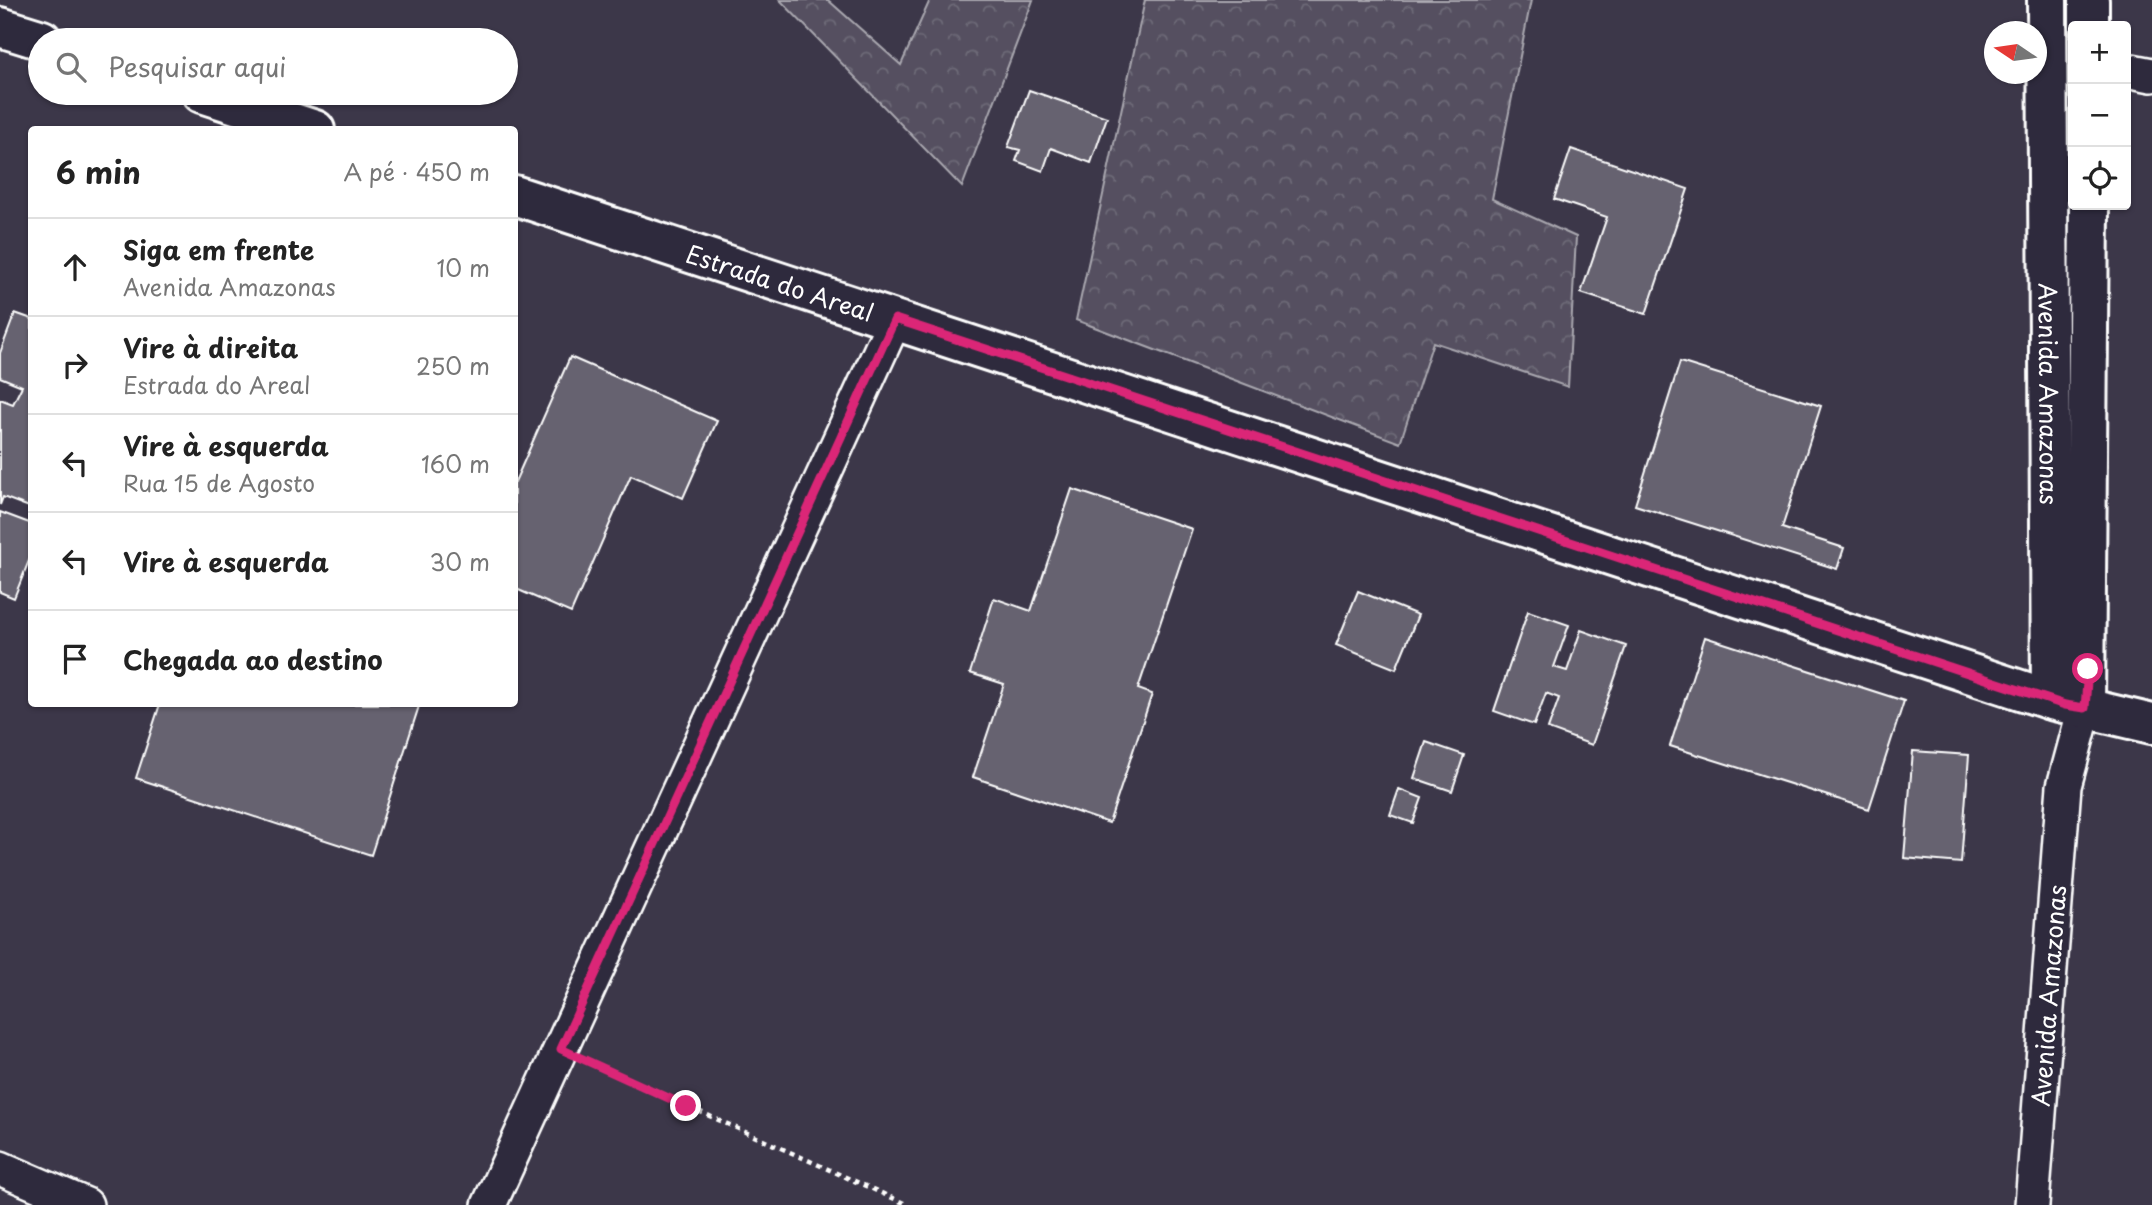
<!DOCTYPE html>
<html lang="pt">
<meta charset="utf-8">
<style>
:root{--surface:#fff;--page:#f6f6f6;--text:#222;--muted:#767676;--line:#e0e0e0}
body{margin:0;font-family:"Playpen Sans",sans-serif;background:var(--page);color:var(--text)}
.controls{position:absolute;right:21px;top:21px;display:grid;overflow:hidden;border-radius:7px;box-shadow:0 2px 5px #0004}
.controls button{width:63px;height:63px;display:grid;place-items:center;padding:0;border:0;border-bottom:2px solid var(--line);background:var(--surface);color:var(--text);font:35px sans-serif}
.compass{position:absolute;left:1984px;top:21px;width:63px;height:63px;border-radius:50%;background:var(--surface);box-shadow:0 2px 5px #0004;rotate:283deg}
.stop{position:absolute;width:21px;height:21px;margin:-16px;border:5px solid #db2777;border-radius:50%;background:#fff}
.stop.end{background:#db2777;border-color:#fff;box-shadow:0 2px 7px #0008}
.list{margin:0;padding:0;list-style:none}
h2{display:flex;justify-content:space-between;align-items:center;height:91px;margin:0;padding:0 28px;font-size:30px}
h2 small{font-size:23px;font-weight:400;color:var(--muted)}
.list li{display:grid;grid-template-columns:46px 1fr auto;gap:21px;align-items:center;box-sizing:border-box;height:98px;padding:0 28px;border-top:2px solid var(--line)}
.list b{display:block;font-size:26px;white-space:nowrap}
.list p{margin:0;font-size:23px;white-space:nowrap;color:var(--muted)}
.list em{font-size:23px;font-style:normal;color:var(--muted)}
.icon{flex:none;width:38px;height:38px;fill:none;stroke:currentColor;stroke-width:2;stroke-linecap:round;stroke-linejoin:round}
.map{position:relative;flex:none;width:2152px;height:1205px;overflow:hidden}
.search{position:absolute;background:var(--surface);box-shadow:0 2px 5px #0004;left:28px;top:28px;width:490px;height:77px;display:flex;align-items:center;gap:18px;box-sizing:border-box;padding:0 24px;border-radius:38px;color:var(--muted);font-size:26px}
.panel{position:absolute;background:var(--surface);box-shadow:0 2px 5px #0004;left:28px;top:126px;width:490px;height:581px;border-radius:7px}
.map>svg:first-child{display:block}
</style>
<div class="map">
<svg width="2152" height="1205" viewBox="0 0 2152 1205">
<defs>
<pattern id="forest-crowns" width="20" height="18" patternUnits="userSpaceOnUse" patternTransform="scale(1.75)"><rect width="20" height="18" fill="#555060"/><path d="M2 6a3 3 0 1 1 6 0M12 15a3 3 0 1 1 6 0" fill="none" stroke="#6e6a78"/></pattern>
</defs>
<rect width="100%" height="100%" fill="#3c3749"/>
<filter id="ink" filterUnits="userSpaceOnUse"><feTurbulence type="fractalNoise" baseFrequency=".0143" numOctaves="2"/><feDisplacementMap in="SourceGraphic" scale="14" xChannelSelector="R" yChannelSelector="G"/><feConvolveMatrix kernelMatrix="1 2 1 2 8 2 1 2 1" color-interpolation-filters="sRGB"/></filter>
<g filter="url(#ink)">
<path fill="url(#forest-crowns)" stroke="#aaa8b0" stroke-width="2" d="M780,0H828L901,65L930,0H1033L962,187Z
M1145,0H1531L1492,199L1576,237L1568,387L1433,342L1400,443L1076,320Z"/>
<path fill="#666270" stroke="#fff" stroke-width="2" d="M1029,90L1107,117L1091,163L1051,148L1043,171L1016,161L1020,150L1008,147Z
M1571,149L1688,189L1646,314L1581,293L1607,217L1554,199Z
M15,313L32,319V508L3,497L0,505V399L13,404L22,386L0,377V353Z
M570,357L717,421L683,498L631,475L571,613L514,588V484Z
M1680,362L1821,406L1782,528L1844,548L1837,569L1635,505Z
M1072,489L1192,529L1138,689L1152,694L1109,823L973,777L1004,684L970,673L994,598L1031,611Z
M0,512L32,524V553L14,598L0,592Z
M1358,591L1418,615L1396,669L1336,645Z
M1528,611L1569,625L1554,667L1567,671L1581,630L1626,646L1592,745L1548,729L1559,698L1546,693L1534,725L1494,711Z
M1705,637L1904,701L1869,809L1670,746Z
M160,704H411L419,706L371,855L136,778Z
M1426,742L1464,755L1452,791L1414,778Z
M1913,751L1969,755L1961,863L1904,858Z
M1399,789L1422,798L1413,823L1390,815Z"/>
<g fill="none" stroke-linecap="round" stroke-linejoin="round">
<g stroke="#fff" stroke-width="38">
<g id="minor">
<path d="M2126,70L2152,75"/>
<path d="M0,1168L86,1205"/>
<path d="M489,1205L895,319"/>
<path id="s1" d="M2032,1205L2064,786L2085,708"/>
</g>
</g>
<g stroke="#fff" stroke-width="44">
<g id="tertiary">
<path id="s2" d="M2047,0L2051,700"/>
<path d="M2089,26V0"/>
<path d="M0,27L42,40"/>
<path d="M202,93L315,130"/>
<path id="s3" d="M514,195L2051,700L2152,724"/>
<path d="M2085,708L2089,205"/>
</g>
</g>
<path stroke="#fff" stroke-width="4.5" stroke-dasharray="5 5" stroke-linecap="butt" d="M589,1062L908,1205"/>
<use href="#minor" stroke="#2f2a3d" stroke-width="33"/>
<use href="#tertiary" stroke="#2f2a3d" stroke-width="38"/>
</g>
</g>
<g fill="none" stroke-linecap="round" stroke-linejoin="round" filter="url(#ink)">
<path stroke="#db2777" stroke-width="9" d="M686,1106L561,1049L895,319L2065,705L2085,708L2088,669"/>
</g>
<g text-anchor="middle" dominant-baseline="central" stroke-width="5" stroke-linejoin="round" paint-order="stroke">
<g font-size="24" fill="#fff" stroke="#2f2a3d">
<text stroke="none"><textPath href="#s3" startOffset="280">Estrada do Areal</textPath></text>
<text stroke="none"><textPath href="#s2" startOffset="394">Avenida Amazonas</textPath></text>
<text stroke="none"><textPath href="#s1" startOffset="210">Avenida Amazonas</textPath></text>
</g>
</g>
</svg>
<div class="controls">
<button>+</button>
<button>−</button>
<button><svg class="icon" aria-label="locate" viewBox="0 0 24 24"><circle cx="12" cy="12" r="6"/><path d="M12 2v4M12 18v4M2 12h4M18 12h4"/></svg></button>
</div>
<svg class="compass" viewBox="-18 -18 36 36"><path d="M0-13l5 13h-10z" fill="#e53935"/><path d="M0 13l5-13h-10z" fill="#767676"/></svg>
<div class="stop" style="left:2088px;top:669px"></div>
<div class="stop end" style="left:686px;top:1106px"></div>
<div class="search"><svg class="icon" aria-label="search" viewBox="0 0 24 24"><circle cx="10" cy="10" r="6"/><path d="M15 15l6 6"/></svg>Pesquisar aqui</div>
<section class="panel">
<h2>6 min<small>A pé · 450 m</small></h2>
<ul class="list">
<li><svg class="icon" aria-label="ahead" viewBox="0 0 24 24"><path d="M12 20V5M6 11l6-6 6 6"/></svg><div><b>Siga em frente</b><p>Avenida Amazonas</p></div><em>10 m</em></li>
<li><svg class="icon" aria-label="right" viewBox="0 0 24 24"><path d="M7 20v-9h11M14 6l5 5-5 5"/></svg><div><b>Vire à direita</b><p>Estrada do Areal</p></div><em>250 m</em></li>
<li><svg class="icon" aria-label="left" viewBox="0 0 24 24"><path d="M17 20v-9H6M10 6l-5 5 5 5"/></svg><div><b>Vire à esquerda</b><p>Rua 15 de Agosto</p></div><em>160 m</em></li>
<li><svg class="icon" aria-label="left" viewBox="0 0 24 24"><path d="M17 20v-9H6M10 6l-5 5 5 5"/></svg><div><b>Vire à esquerda</b></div><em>30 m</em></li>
<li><svg class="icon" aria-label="arrive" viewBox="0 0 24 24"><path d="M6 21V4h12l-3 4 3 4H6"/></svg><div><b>Chegada ao destino</b></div></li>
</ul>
</section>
</div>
